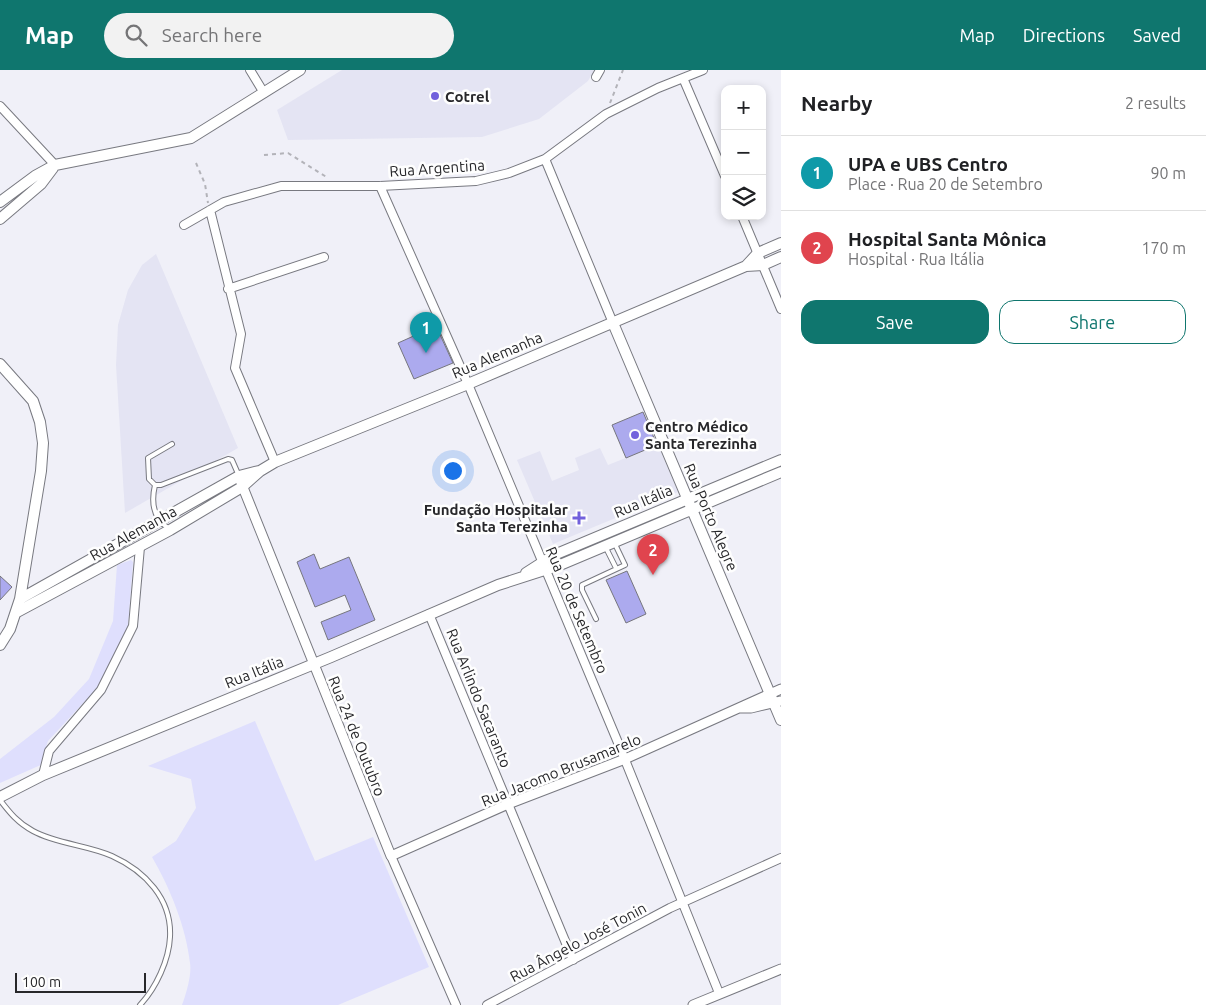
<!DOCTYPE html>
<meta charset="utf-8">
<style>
:root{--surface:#fff;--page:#f2f2f2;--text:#202124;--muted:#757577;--line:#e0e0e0;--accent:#0f766e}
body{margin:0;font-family:Ubuntu,sans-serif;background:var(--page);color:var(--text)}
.controls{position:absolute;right:15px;top:15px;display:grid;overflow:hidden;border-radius:10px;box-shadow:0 2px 8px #0003}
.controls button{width:45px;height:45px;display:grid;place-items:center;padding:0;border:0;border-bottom:1px solid var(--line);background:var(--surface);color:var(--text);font:25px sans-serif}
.scale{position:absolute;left:15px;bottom:12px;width:131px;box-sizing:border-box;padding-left:5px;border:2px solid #27272a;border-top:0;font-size:14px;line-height:18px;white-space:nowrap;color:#27272a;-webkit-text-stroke:4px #fefefe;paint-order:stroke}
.you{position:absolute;left:452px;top:400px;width:18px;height:18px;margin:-12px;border:4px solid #fff;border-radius:50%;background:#1a73e8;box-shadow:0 0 0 8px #1a73e833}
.badge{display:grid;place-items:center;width:32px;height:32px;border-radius:50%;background:var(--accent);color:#fff;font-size:16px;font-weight:700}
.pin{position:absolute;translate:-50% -41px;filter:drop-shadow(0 1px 2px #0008)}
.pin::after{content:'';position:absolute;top:26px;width:18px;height:15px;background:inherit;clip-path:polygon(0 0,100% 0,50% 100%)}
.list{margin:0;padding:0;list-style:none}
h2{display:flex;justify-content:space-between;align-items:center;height:65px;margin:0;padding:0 20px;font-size:21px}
h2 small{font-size:16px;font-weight:400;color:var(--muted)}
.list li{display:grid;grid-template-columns:32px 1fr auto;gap:15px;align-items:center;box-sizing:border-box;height:75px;padding:0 20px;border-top:1px solid var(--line)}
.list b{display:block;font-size:19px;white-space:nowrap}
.list p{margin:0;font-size:16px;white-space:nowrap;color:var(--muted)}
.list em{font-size:16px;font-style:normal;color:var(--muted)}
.actions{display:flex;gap:10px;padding:15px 20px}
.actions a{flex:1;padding:11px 0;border:1px solid var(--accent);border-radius:15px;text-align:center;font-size:18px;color:var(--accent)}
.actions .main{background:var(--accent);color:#fff}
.icon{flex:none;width:28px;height:28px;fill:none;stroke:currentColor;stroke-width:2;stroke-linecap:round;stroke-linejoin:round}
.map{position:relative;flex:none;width:781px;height:935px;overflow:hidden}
header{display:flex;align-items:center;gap:30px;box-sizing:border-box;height:70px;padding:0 25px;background:var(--accent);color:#fff}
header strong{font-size:24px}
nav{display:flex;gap:28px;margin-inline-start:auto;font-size:18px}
.search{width:350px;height:45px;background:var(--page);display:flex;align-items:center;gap:12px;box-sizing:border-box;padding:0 18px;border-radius:28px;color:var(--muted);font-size:19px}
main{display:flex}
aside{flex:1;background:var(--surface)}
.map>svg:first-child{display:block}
</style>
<header>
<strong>Map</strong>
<div class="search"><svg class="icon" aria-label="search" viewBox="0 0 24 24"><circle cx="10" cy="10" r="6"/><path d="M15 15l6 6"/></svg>Search here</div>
<nav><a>Map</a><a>Directions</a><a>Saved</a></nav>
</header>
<main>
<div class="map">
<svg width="781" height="935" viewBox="0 0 781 935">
<rect width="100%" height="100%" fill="#f0f0f8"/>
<path fill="#e4e4f3" d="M342,0H594L588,11L539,49L482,67L288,70L277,40Z
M156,184L238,378L125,443L116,295L118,255L128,220L142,195Z
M658,375L678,422L553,474L517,390L540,381L552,411L579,400L575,388L600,378L608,395Z"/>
<path fill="#dfdffd" d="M131,490L133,492L128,556L100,615L48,671L43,686V694L0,713V689L54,647L89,609L113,551L117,495Z
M255,651L315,791L373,767L429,897L338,935H182C186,924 192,905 190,893C186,857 170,818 152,787L176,771L196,738L191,709L148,696Z"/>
<path fill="#acaaee" stroke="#76767d" d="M436,256L453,293L414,309L398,273Z
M643,342L657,375L626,388L612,355Z
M314,484L320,499L349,487L375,550L328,570L321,552L351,540L345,525L315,537L297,492Z
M627,501L646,544L626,553L606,510Z
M0,506L12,517L0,530Z"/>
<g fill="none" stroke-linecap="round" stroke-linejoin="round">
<g stroke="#787980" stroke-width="6">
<path id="service" d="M172,374L148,388L149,409L155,415H161L228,389L232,390L239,406
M155,415C151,432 153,448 168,458
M606,478L616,498
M596,549L582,520V515L625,495L614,472
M0,730C10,743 18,753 33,761C57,774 87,775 112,786C145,801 172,829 170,867C169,890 156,918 140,935"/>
</g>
<g stroke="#787980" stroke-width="10">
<path id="minor" d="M250,0L264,23
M596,7L600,0
M683,8L725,106
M0,36L55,95
M545,89L613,253
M380,116L468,314L619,675L719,923
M210,140L241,264L235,298L275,392
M742,146L781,239
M184,155L224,132L281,116H380L476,111L509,103L545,89L606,44L658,18L703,0
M228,219L324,187
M429,544L573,890
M43,705L49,681L101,620L133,556L140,477
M391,786L456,935
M487,935L670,838L781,788"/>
</g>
<g stroke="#787980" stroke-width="11">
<path id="tertiary" d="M240,410L391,786L508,734L625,689L781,619
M741,638H751L781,631
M693,935L781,899"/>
</g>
<g stroke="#787980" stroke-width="12">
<path id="secondary" d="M0,132L35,106L55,95L191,68L300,0
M0,149L41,114L53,98
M746,196L758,183L781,173
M613,253L781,650
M0,294L33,331L40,352L43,373L41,401L20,529L10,559L0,575
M526,503L554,485L781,390
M20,529L239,406L259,401
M17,542L170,460L242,417L260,401L275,392L468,314L746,196L763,195L781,187
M0,727L43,705L331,587L498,515L560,495L781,402"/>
</g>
<path stroke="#b3b3b9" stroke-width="2" stroke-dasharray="4 4" stroke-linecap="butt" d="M610,33L623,0
M264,85L288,83L328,108
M196,93L205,114L208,133"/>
<use href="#service" stroke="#fff" stroke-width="4"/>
<use href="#minor" stroke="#fff" stroke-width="8"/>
<use href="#tertiary" stroke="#fff" stroke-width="9"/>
<use href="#secondary" stroke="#fff" stroke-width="10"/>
</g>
<g fill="#7261dc" stroke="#fefefe" stroke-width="2">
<circle cx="435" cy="26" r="5"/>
<circle cx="635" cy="365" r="5"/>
<path d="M576.5 440.5h5v5h5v5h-5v5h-5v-5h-5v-5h5z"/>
</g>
<g text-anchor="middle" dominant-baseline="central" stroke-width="5" stroke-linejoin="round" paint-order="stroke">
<g font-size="15" font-weight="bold" fill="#27272a" stroke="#fefefe" text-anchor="start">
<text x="445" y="26">Cotrel</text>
<text x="645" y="356">Centro Médico<tspan x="645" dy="17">Santa Terezinha</tspan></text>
<text x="568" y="439" text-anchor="end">Fundação Hospitalar<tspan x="568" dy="17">Santa Terezinha</tspan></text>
</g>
<g font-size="15" fill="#27272a" stroke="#fefefe">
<text transform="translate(437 98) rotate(-4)">Rua Argentina</text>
<text transform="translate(497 285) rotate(-23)">Rua Alemanha</text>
<text transform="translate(643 431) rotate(-23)">Rua Itália</text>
<text transform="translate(711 447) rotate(67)">Rua Porto Alegre</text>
<text transform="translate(133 463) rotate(-29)">Rua Alemanha</text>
<text transform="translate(577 540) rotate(67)">Rua 20 de Setembro</text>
<text transform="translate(254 602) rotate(-22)">Rua Itália</text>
<text transform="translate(479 628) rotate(68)">Rua Arlindo Sacaranto</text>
<text transform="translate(357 666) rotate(68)">Rua 24 de Outubro</text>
<text transform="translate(561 700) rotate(-22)">Rua Jacomo Brusamarelo</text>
<text transform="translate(578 872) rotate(-28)">Rua Ângelo José Tonin</text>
</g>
</g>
</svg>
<div class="controls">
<button>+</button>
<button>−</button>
<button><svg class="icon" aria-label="layers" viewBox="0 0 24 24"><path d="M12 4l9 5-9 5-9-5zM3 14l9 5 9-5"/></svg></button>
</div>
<div class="scale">100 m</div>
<div class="you"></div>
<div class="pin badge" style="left:426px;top:283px;background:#0f9aa8">1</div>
<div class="pin badge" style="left:653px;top:505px;background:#e0444e">2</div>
</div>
<aside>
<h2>Nearby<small>2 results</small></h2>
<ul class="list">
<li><span class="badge" style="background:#0f9aa8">1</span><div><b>UPA e UBS Centro</b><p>Place · Rua 20 de Setembro</p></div><em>90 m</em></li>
<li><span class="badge" style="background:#e0444e">2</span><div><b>Hospital Santa Mônica</b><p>Hospital · Rua Itália</p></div><em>170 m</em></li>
</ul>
<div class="actions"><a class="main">Save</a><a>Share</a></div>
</aside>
</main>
